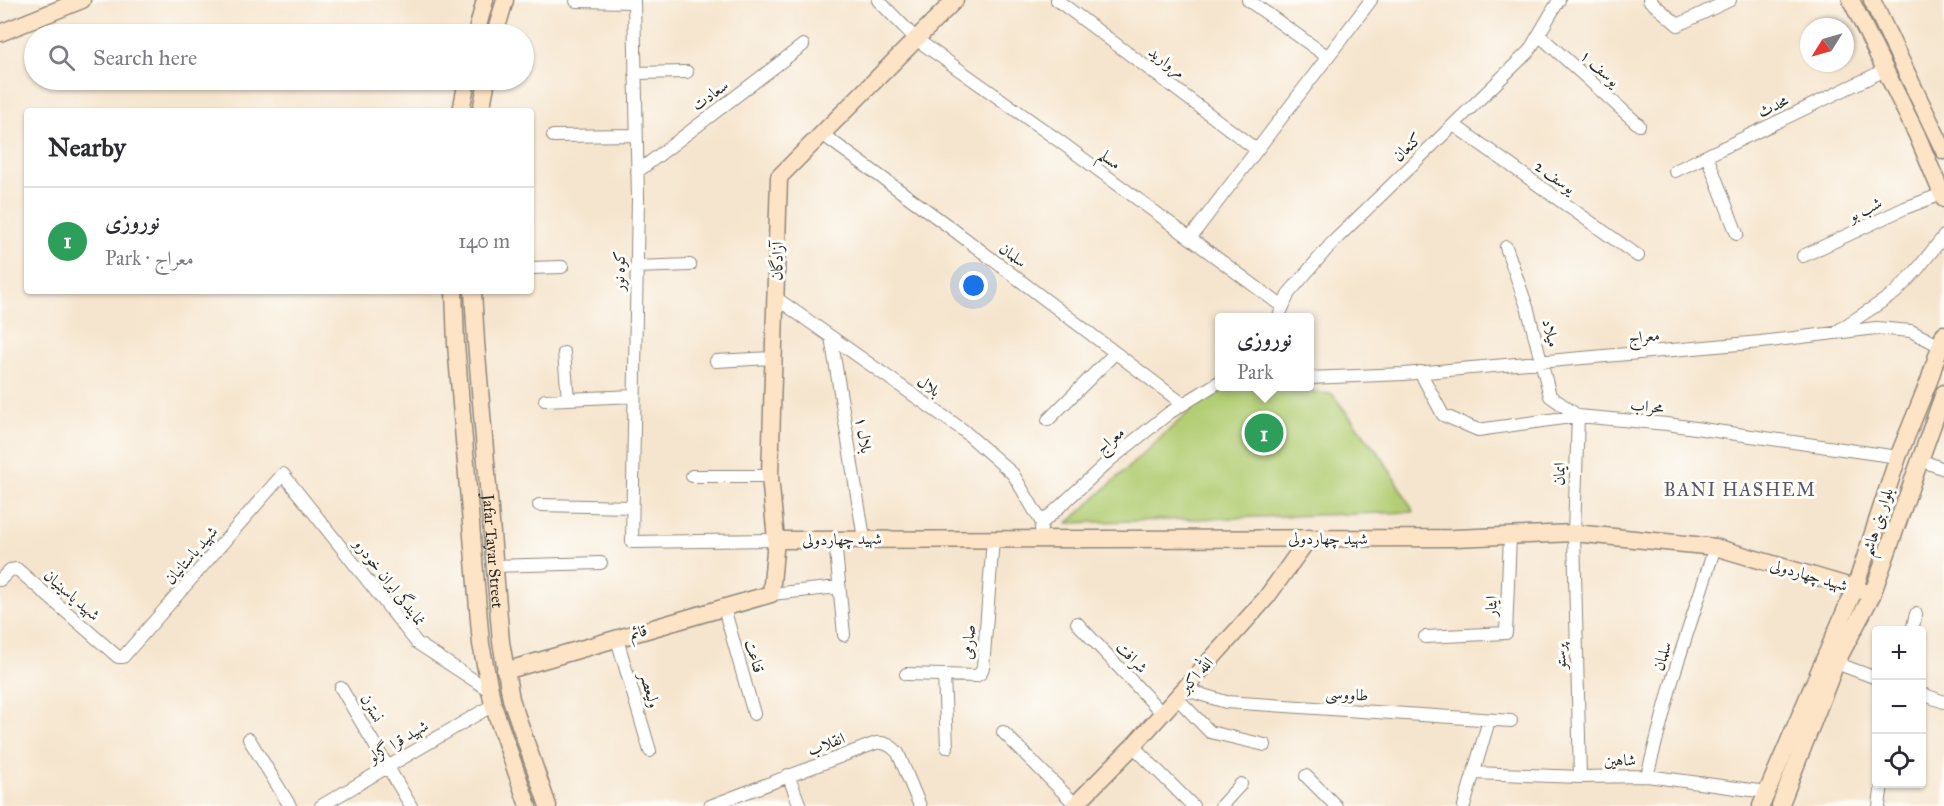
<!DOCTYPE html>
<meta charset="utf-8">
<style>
:root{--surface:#fff;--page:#f7f7f7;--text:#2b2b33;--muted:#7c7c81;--line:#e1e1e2;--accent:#1f6fb2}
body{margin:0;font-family:"IM FELL Great Primer",Amiri,serif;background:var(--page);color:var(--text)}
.controls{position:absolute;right:18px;bottom:18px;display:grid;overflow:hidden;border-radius:6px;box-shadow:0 2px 4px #0004}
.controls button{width:54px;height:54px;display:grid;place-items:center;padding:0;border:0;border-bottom:2px solid var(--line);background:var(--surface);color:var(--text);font:30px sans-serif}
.compass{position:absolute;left:1800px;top:18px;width:54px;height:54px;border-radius:50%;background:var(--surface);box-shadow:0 2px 4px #0004;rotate:233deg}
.you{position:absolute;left:974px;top:286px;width:21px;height:21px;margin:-15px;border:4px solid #fff;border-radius:50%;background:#1a73e8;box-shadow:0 0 0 9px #1a73e833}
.badge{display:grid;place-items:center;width:39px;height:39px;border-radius:50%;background:var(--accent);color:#fff;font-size:20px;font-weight:700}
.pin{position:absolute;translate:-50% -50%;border:3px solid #fff;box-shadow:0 2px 6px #0006}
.popup{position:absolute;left:1215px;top:313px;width:99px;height:78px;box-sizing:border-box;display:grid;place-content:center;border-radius:6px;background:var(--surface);filter:drop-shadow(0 2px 4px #0005);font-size:20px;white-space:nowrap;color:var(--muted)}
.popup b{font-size:22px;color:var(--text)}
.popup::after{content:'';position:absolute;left:50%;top:100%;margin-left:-12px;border:12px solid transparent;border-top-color:var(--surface)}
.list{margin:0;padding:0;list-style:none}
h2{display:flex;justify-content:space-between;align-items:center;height:78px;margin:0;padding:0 24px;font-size:26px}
h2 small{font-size:20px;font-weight:400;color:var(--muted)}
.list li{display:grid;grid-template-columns:39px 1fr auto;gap:18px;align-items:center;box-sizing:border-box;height:108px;padding:0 24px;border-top:2px solid var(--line)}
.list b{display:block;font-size:22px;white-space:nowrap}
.list p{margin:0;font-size:20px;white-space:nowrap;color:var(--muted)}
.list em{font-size:20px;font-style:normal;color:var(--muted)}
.icon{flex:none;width:33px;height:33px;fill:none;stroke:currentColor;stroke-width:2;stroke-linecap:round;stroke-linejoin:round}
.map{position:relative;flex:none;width:1944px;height:806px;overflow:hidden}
.search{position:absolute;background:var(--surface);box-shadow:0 2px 4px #0004;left:24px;top:24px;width:510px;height:66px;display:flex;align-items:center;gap:15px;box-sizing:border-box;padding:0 21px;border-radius:33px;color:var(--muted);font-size:22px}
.panel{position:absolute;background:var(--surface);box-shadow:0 2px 4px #0004;left:24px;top:108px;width:510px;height:186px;border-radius:6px}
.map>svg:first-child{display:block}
</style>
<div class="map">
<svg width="1944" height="806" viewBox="0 0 1944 806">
<rect width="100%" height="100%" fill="#fdfcf7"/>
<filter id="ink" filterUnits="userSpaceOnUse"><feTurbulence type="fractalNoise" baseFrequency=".0167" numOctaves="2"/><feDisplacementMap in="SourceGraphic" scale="12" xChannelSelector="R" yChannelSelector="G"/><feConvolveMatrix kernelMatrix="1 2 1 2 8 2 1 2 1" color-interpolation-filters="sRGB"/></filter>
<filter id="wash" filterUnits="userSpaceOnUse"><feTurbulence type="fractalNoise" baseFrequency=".008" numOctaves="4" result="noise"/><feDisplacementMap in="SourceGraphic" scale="24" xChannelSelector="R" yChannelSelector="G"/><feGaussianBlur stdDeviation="1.35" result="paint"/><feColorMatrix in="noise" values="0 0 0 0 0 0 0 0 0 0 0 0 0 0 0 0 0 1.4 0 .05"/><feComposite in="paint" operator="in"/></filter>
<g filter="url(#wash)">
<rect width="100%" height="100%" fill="#f6e5ce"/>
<path fill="#b2cd73" stroke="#6e7c4f" stroke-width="1.5" d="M1230,386L1277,387L1294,391L1332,394L1383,459L1414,512L1068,523L1195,406Z"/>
</g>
<g filter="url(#ink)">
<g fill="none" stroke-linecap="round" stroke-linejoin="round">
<g stroke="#90887c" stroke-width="14">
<path id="street" d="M634,0L638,199L632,542L776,540
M878,0L916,39L1062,143L1283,307
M1057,0L1257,150
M1248,0L1328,57
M1649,0L1678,25L1730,0
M576,1L634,2
M1539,35L1639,125
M635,73L687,72
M1454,125L1638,256
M822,134L951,228L1183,404
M553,136L636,135
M1707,156L1737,234
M1675,171L1885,70
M637,172L803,45
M1190,238L1371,0
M1506,247L1528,310L1550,396L1578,416L1574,533L1580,777
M1803,256L1905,208L1942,194
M636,267L690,265
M531,268L562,267
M776,298L963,430L1013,474L1042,523
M1278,318L1289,293L1332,243L1529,51L1559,0
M1839,330L1895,293L1916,271L1944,236
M831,337L864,538
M564,353L568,399
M716,361L773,358
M1420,372L1443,415L1478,430L1578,416L1667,424L1898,457
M1309,378L1404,374L1761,342L1876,328L1911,331L1940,346
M545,400L634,396
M1048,420L1115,353
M1920,460L1944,469
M692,476H770
M539,505L632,507
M1041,529L1042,523L1110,460L1169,413L1219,382
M835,540L844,635
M494,566L601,563
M0,580L10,570L17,569L118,657H123L283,474L417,643L489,690
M771,594L839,587
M724,608L754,714
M1077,623L1163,714
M1912,630L1916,614
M1425,637L1506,633L1510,536
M617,639L650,751
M1836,663L1876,678
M906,674L976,676L981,673L983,667L993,539
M944,675L947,747
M341,688L411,806
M1183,689L1226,702L1511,721
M1922,694L1944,702
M1176,697L1210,732L1265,745
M1003,732L1076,805
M249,739L290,806
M1133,746L1193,806
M1474,773L1580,777L1647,776L1766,792
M788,775L800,806
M1306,776L1336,806
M1647,776L1673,677L1715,547
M321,806L493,705
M710,806L876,743C884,742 892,746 898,753L920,806
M1221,806L1241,784
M1464,806L1489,720
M1879,806L1882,784"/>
</g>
<g stroke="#90887c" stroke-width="19">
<g id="secondary">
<path d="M1851,0L1917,135L1944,199"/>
<path d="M1872,0L1944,151"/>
<path d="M0,33L82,0"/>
<path d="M476,34L485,0"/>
<path d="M495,34L505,0"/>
<path d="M461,111L467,80"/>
<path d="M481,111L487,80"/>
<path d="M454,291L456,344L481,644L493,705L528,806"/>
<path id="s1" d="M473,291L476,342L501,642L511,699L548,806"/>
<path d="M776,540L1454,538L1574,533L1715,547L1855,588L1872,595"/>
<path d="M505,671L771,594L776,540L770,476L779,177L955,0"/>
<path d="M1074,806L1133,746L1266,598L1309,538"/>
<path d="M1761,806L1855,588L1898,457L1929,381L1944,334"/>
<path d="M1780,806L1836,663L1872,595L1944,393"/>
</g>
</g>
<use href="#street" stroke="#fff" stroke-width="12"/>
<use href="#secondary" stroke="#fee4c6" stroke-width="16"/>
</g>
</g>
<g text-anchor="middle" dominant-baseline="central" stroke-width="6" stroke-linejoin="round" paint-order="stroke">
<g font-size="16" fill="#2b2b2b" stroke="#fdfcf7">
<text transform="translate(1167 62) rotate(37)">مروارید</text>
<text transform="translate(1600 68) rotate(42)">یوسف ۱</text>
<text transform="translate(710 95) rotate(-37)">سعادت</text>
<text transform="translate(1773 106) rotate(-26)">محدث</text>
<text transform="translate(1407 147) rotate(-44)">کنعان</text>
<text transform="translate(1110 159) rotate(36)">مسلم</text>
<text transform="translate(1555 177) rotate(35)">یوسف 2</text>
<text transform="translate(1865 209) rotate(-26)">شب بو</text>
<text transform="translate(1013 255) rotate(37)">سلمان</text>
<text transform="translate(777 261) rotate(-88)">آزادگان</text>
<text transform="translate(619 271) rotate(-89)">کوه نور</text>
<text transform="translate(1551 333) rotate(76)">میلاد</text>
<text transform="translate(1644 336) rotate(-5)">معراج</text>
<text transform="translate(929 386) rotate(35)">بلال</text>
<text transform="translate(1647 406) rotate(6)">محراب</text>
<text transform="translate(864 435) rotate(81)">بلال ۱</text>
<text transform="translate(1110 440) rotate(-40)">معراج</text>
<text transform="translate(1559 474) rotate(-88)">ایمان</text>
<text transform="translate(1877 522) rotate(-72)">بلوار بنی هاشم</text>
<text x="1328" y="538">شهید چهاردولی</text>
<text transform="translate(842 539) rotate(-1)">شهید چهاردولی</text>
<text stroke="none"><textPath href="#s1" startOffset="261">Jafar Tayar Street</textPath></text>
<text transform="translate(191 555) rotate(-49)">شهید باستانیان</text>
<text transform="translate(1809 575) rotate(16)">شهید چهاردولی</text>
<text transform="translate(390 582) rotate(52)">نمایندگی ایران خودرو</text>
<text transform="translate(72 595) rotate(41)">شهید یاسینیان</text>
<text transform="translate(1491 606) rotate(-88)">ایثار</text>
<text transform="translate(638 632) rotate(-16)">قائم</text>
<text transform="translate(968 642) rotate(-85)">صارمی</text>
<text transform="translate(755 656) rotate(74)">قناعت</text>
<text transform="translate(1560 656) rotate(-91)">پرستو</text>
<text transform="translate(1662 656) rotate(-73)">سلمان</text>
<text transform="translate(1132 657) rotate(46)">شرافت</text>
<text transform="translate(1196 675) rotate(-48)">الله اکبر</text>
<text transform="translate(650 690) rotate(74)">ولیعصر</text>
<text transform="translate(1347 694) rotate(4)">طاووسی</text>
<text transform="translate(372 708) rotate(60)">نسترن</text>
<text transform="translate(398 741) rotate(-31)">شهید قرا گزلو</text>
<text transform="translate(826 744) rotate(-21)">انقلاب</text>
<text transform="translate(1620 760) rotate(-1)">شاهین</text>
</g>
<g font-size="18" letter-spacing="1.5" fill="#5a5769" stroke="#fdfcf7">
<text x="1740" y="490">BANI HASHEM</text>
</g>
</g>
</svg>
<div class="controls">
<button>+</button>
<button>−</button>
<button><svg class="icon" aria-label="locate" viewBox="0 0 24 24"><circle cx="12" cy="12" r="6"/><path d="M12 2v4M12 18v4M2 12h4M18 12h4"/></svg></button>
</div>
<svg class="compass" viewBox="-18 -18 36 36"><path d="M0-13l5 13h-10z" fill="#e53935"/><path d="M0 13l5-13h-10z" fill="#7c7c81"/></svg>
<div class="you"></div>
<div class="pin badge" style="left:1264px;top:433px;background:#2e9e5b">1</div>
<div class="popup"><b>نوروزی</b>Park</div>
<div class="search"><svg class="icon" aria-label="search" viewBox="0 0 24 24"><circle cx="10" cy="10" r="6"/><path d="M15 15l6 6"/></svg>Search here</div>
<section class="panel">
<h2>Nearby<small></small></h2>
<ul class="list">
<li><span class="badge" style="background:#2e9e5b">1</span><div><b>نوروزی</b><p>Park · معراج</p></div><em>140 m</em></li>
</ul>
</section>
</div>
